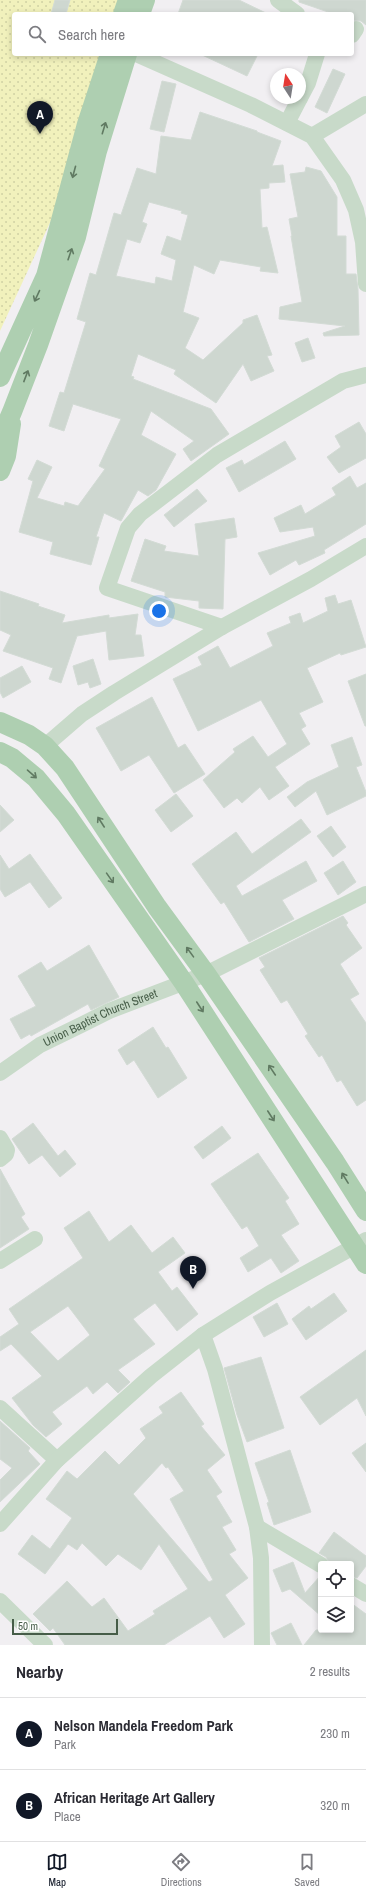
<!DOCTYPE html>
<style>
:root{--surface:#fff;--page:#f2f2f3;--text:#2b2b33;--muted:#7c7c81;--line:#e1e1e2;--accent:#111827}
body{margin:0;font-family:"Archivo Narrow",sans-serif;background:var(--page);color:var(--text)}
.controls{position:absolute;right:12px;bottom:12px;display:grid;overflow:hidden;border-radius:4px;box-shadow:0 2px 6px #0003}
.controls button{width:36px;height:36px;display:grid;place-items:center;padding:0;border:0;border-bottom:1px solid var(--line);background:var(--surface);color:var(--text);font:20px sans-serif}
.compass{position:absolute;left:270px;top:68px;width:36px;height:36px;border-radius:50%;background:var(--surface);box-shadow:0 2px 6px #0003;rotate:348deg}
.scale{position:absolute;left:12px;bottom:10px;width:106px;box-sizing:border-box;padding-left:4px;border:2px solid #465d48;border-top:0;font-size:11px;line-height:14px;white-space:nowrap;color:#465d48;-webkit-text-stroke:3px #fff;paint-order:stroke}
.you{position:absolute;left:159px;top:611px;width:14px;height:14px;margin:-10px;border:3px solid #fff;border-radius:50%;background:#1a73e8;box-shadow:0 0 0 6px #1a73e833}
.badge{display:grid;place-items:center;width:26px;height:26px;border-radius:50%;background:var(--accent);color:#fff;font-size:13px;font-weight:700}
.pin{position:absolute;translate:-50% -33px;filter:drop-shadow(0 1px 2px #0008)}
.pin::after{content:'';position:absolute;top:21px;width:14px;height:12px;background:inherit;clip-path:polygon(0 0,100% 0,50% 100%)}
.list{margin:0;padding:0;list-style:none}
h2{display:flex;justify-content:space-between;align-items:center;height:52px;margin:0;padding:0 16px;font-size:17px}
h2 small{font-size:13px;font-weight:400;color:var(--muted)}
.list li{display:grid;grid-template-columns:26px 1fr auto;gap:12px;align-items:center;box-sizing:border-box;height:72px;padding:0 16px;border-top:1px solid var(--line)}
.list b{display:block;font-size:15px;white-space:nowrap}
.list p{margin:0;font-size:13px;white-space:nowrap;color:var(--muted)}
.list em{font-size:13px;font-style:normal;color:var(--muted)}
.icon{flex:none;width:22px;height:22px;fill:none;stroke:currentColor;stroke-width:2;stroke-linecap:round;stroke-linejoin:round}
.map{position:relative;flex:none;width:366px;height:1645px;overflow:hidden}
.search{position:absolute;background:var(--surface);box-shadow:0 2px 6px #0003;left:12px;right:12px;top:12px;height:44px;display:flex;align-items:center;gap:10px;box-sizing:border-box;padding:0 14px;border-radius:4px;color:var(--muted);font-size:15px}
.sheet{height:196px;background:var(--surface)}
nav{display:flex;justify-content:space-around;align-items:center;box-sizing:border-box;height:56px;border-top:1px solid var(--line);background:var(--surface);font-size:11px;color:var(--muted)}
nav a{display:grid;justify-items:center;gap:2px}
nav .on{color:var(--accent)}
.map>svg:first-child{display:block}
</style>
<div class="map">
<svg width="366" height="1645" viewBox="0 0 366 1645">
<defs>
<pattern id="park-dots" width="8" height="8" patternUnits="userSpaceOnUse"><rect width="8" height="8" fill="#f1f1bc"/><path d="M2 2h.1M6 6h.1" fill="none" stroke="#d0d1a3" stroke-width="1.8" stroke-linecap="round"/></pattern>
</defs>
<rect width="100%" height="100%" fill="#f1eff2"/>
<path fill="url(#park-dots)" d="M0,0H125L120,14H14V54H107L54,214L0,331Z"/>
<path fill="#ced7d0" stroke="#d3dbd5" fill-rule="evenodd" d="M55,0H70L66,14H51Z
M183,0H239L268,14H178Z
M299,0H366V25L361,21L352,20V14H334L299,2Z
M200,54H258L247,76Z
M333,69L345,74L327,113L315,107Z
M162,81L176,84L164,132L150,129Z
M200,112L257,131V132L281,141L272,166L283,165L285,182L269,183V188L260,189L262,228L267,227L278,273L260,271L261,267L220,260L214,274L194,265L183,312L199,318L185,348L203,360L243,323V320L257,315L272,355L267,356L274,371L251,381L243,364L216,403L174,374L176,370L138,354L131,376L134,377L133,379L211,409L229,434L191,461L183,449L194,441L151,411L141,435L176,454L156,490L148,496L138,490L121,521L104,513L96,537H99L91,565L50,554L53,542L19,532L33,481L28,479L37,460L52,467L37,498L64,506L65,502L78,506L105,469L99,466L121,419L73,404L64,431L49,426L60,392L64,393L86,322L77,319L90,273L96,275L114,213L121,215L137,168L156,174L161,136L191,140ZM149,202L182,211L181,213L188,215L181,241L167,236L161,254L176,260L172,281L156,277L155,284L116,276L127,239L140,243L147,224L142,222Z
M306,167L321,171L337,197V236H346V274H356L358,289L359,335L324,336L323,333L345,326L279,319L280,307L302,302L291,236H292L289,219L298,217L290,174L305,172Z
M308,338L315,358L302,362L295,343Z
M359,422L366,434V458L339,473L327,457L341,447L335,436Z
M285,441L296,459L239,492L226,468L242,460L244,465Z
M350,476L357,488L366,483V524L324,550L325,553L299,565L296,560L270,575L258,553L315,536L313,527L280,532L274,518L301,505L305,514L336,495L332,488Z
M197,489L207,501L174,527L164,515Z
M234,518L237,537L225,539L223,609L199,608V601L165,597V592L131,581L145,539L166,546L164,551L199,556L195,524Z
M0,591L39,604L38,606L65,615L62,623L109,615V618L138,614L135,635H141L144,656L109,660L106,631L77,636L61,683L49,679L53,668L3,651L11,635L0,630Z
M335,595L338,604L351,600L366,647L341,655L340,653L307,668L323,702L299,713L306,726L301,729L310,744L275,767L289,786L269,800L260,787L242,803L237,798L224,808L203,780L235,752L233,749L253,736L268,757L287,744L261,700L198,731L173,679L202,665L198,657L218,646L230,668L273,646L267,633L291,623L289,617L300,613L303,623L328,611L325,598Z
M93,659L101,684L90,688L88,682L78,685L73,666Z
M22,666L31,682L3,698L0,692V678Z
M366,674V726H365L348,681Z
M152,697L178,748L185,744L205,774L174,793L149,755L121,771L96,728Z
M352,737L362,765L356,767L366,792V796L327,815L316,791L295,807L287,797L307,782L339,767L331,745Z
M176,794L193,816L171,832L155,810Z
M0,805L14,820L0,832Z
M301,819L311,832L236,886L242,896L306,861L317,881L282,900L294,919L249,942L224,902L221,904L192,864L236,832L252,854Z
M331,826L346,847L333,857L317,836Z
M30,854L62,898L49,908L30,882L5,897L0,889V855L9,869Z
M343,861L356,882L338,895L324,873Z
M343,916L348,923L346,925L362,948L340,964L359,994L350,999L366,1023V1100L357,1106L341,1080L337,1082L322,1055L319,1057L305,1036L308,1034L287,1000L281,1003L260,970L265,967L259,958Z
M89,945L119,997L91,1010L88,1004L31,1036L30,1034L21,1039L10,1019L36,1006L18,976L41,962L47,971Z
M153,1027L166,1048L168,1047L187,1078L158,1098L134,1060L127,1065L118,1050Z
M33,1123L58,1156L65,1150L76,1164L60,1177L42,1155L29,1164L12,1139Z
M222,1126L231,1138L203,1159L194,1147Z
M258,1153L289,1198L285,1201L299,1224L281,1235L299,1261L281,1273L271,1258L248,1272L240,1258L259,1246L247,1226L242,1229L211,1184Z
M0,1169L25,1214L21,1217L29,1229L0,1248Z
M89,1211L109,1242L131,1225L152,1253L173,1237L185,1253L158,1272L172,1291L177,1287L198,1314L177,1331L155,1303L133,1319L155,1344L118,1370L130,1382L118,1393L107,1382L93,1394L87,1386L52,1412L62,1424L46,1437L33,1425L12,1398L42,1376L11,1344L0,1351V1337L19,1324L9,1309L83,1258L64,1228ZM68,1306L90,1335L58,1361L30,1332Z
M334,1293L347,1311L306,1340L292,1319L309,1306L311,1309Z
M277,1303L288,1324L264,1337L253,1317Z
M366,1350V1416L357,1398L320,1425L300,1397Z
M261,1357L284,1428L247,1442L237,1415L224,1368Z
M181,1392L204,1424L201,1426L225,1455L207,1470L222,1492L216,1496L232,1522L222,1527L236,1550L229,1554L248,1578L225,1595L245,1624L224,1638L210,1616L164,1645H65L53,1628L50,1631L33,1614L67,1581L92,1607L104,1598L128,1631L155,1614L153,1611L188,1589L159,1544L141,1570L118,1554L106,1566L82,1543L77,1550L68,1544L45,1574L18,1554L32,1535L50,1549L72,1518L46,1499L67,1471L77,1479L105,1451L119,1465L146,1438L140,1429L163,1413L159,1407ZM162,1463L166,1468L168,1467L184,1491L170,1499L213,1580L209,1582L133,1494Z
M0,1421L30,1448L28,1451L40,1464L0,1502V1480L12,1468L0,1459Z
M366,1443V1472L352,1453Z
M290,1450L311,1512L274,1525L267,1503L269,1502L255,1463Z
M334,1532L366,1556V1566L357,1578L351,1576V1564H330L326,1557L319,1553Z
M293,1562L305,1593L321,1575V1616L290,1589L282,1592L273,1570Z
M351,1603L366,1614V1645H304L316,1630H351Z
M291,1623L302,1645H277L271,1633Z"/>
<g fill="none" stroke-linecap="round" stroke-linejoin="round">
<g stroke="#c8dac9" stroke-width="16">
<path d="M278,0L297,14"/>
<path d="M352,35L356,29"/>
<path d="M136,54L251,105L312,136L343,180L356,210L363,242L366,284"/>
<path d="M300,98L308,83L317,54"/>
<path d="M287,123L300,98"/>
<path d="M312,136L366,104"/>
<path d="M222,627L107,588L128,528L140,514L217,455L343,381L366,375"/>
<path d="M45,746L82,714L114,693L222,627L311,579L366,546"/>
<path id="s1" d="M0,1073L40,1045L79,1026L109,1011L206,974L366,894"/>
<path d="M0,1138L7,1150L6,1154L0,1159"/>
<path d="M0,1261L35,1239"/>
<path d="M203,1335L215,1369L257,1527L261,1558L262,1645"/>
<path d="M0,1408L57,1460"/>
<path d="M0,1524L57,1460L151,1376L203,1335L270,1293L366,1240"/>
<path d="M257,1527L321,1565"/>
<path d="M351,1585L366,1594"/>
<path d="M0,1601L45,1645"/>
</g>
<path stroke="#aecfb1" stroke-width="20" d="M123,14L128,0
M140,14L145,0
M0,377L46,276L87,124L110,54
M0,439L12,412L38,345L76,237L97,151L127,54
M0,471L6,456L11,424
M0,722L29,735L45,746L65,768L157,907L206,974L335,1162L366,1211
M0,752L12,758L36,778L66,814L184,983L366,1264"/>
</g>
<defs><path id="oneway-shaft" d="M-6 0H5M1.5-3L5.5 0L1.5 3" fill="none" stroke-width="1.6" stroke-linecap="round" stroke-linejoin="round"/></defs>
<g stroke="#607a62">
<use href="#oneway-shaft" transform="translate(104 128) rotate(-73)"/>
<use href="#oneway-shaft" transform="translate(74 172) rotate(105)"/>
<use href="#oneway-shaft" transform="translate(70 254) rotate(-71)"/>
<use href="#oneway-shaft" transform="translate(37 296) rotate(115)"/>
<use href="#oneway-shaft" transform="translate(26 376) rotate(-69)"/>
<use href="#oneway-shaft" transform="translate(32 774) rotate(41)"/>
<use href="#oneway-shaft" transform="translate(101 822) rotate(-123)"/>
<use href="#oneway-shaft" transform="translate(110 878) rotate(55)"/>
<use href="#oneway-shaft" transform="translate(190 952) rotate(-126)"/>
<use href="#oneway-shaft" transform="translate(200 1007) rotate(57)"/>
<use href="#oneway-shaft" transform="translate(272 1070) rotate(-124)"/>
<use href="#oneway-shaft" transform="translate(271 1116) rotate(57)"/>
<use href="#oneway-shaft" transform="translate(345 1178) rotate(-122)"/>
</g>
<g text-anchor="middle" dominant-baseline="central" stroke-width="3.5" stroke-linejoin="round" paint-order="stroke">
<g font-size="12" fill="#465d48" stroke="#fff">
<text stroke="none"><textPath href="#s1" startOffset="115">Union Baptist Church Street</textPath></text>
</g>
</g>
</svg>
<div class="controls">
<button><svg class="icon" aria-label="locate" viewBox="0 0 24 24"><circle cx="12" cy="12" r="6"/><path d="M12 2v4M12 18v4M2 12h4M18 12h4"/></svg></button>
<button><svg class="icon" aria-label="layers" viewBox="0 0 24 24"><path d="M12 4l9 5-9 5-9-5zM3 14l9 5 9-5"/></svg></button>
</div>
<svg class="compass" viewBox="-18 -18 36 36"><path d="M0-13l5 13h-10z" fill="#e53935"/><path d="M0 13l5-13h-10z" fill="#7c7c81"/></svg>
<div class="scale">50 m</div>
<div class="you"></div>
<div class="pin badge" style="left:40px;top:134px">A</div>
<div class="pin badge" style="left:193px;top:1289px">B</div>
<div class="search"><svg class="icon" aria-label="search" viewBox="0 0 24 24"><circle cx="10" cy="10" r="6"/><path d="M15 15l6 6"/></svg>Search here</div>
</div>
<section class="sheet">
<h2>Nearby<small>2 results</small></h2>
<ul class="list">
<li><span class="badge">A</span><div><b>Nelson Mandela Freedom Park</b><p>Park</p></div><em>230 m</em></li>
<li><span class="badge">B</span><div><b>African Heritage Art Gallery</b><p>Place</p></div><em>320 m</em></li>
</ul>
</section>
<nav>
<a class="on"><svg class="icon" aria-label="map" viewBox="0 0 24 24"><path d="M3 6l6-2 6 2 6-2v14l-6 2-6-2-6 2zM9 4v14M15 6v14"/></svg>Map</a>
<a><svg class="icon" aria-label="directions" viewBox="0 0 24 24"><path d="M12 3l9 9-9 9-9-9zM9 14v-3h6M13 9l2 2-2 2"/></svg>Directions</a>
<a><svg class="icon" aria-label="saved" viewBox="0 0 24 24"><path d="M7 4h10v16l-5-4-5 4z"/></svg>Saved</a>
</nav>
